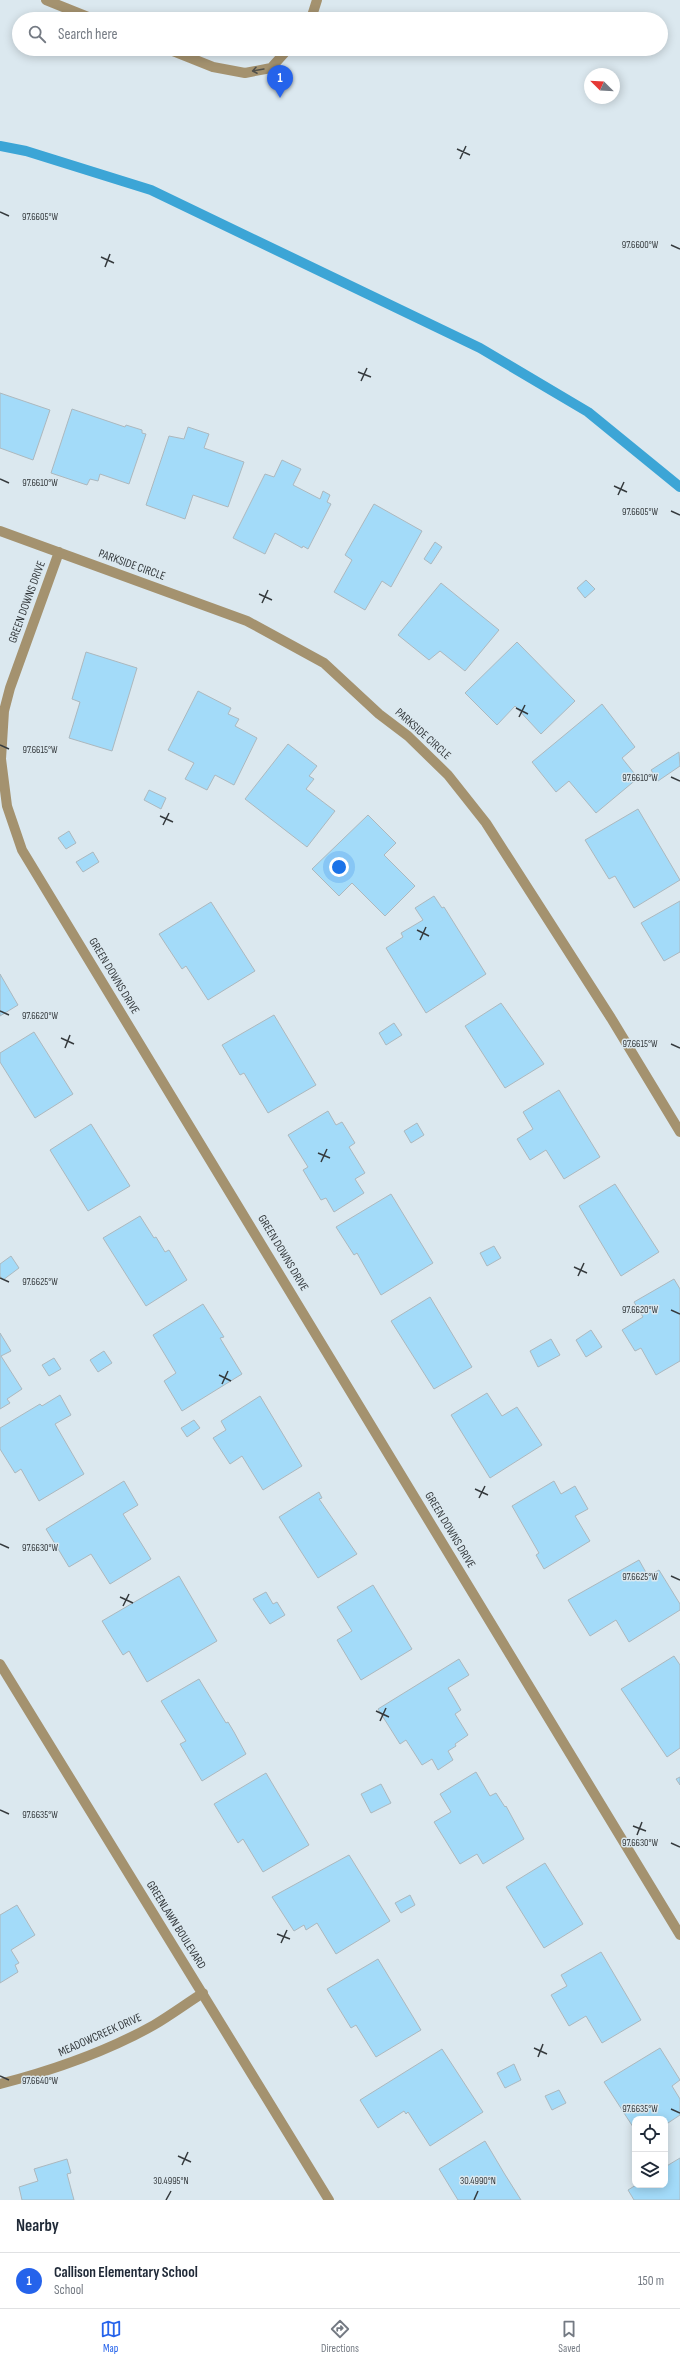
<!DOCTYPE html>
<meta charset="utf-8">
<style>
:root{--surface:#fff;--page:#f6f6f7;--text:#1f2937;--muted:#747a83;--line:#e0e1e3;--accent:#2563eb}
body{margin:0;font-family:"Sofia Sans Condensed",sans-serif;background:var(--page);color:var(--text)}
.controls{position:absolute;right:12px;bottom:12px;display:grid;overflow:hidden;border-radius:8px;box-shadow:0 2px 10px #0003}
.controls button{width:36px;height:36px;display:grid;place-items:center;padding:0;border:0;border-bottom:1px solid var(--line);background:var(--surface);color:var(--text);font:20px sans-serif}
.compass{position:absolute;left:584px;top:68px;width:36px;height:36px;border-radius:50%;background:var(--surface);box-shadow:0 2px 10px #0003;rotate:294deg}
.you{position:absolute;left:339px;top:867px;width:14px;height:14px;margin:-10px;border:3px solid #fff;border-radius:50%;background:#1a73e8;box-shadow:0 0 0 6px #1a73e833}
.badge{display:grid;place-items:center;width:26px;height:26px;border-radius:50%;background:var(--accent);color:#fff;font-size:13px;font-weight:700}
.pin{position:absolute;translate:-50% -33px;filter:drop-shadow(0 1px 2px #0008)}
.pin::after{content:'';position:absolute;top:21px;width:14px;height:12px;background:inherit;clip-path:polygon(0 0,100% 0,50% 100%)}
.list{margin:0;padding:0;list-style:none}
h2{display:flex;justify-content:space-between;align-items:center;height:52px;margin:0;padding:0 16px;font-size:17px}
h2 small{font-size:13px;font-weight:400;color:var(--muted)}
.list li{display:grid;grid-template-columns:26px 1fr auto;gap:12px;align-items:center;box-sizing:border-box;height:56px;padding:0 16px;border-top:1px solid var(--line)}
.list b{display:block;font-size:15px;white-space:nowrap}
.list p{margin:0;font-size:13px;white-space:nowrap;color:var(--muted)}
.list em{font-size:13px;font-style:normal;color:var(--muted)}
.icon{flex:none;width:22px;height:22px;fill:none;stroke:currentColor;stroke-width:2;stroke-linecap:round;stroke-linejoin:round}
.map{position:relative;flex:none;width:680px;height:2200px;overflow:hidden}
.search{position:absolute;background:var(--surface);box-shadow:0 2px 10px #0003;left:12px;right:12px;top:12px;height:44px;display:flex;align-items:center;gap:10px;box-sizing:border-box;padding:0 14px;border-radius:22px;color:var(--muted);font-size:15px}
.sheet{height:108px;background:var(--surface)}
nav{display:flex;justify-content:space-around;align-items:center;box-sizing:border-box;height:56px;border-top:1px solid var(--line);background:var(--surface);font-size:11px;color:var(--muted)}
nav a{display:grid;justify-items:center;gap:2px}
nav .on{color:var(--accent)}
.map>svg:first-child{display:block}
</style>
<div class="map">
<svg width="680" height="2200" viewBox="0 0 680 2200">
<rect width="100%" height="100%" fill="#dbe8ef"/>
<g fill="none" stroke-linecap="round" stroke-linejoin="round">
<path stroke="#3ca5d6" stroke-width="10" d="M0,146L26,151L151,190L480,348L588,412L680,487"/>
</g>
<path fill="#a3dbf9" stroke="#acb8be" d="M0,393L50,410L33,460L0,448Z
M72,409L125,427L126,425L142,430V433L146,434L129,484L100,474L98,481L90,479L87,485L51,473Z
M188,427L209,434L204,448L244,462L228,507L193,495L185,519L146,505L169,436L184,439Z
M282,460L301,469L293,485L320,499L323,491L330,495L327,502L331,504L308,549L303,546L302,548L275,533L265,554L233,538L265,474L274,477Z
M374,504L422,531L391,587L382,581L365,610L334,592L352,560L345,555Z
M435,542L442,547L431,564L424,559Z
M586,580L595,589L585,598L577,588Z
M441,583L499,630L465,671L440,651L429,660L398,635Z
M517,642L575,701L541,734L515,706L497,725L465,693Z
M86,652L137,668L112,751L69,738L80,702L72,699Z
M198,691L231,708L228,714L239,719L235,726L257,738L234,785L215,775L207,790L185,779L194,763L168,750Z
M602,704L635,747L622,758L638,778L596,813L569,781L556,792L532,762Z
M288,744L317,766L309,776L314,779L306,789L335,811L307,847L245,799Z
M679,752L680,766L658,781L651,770Z
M149,790L166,798L161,809L144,800Z
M638,809L680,880L634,908L615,876L609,879L585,840Z
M368,815L396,843L384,855L415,886L385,916L352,883L339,896L312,869Z
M69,831L76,843L66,849L58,838Z
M93,852L99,862L83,872L76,862Z
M434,896L442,908L444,907L486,974L426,1013L386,948L403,937L401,933L423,920L415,908Z
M680,901V952L664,961L641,923Z
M211,902L255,971L208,1000L186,966L182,969L159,934Z
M0,974L18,1005L0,1016Z
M501,1003L544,1064L505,1088L465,1026Z
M274,1015L316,1085L268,1113L244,1073L240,1075L222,1045Z
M394,1023L402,1035L386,1045L379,1033Z
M34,1032L73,1094L35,1118L0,1062V1053Z
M559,1090L600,1157L564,1179L546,1150L530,1160L517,1139L533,1129L523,1112Z
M328,1111L336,1125L342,1122L355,1143L349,1147L365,1173L355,1179L364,1193L334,1212L326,1198L321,1200L303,1170L308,1167L288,1135Z
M417,1123L424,1135L411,1143L404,1131Z
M91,1124L130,1186L88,1211L50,1150Z
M615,1184L659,1252L621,1276L579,1206Z
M391,1194L433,1263L381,1295L357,1253L354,1255L336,1227Z
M140,1216L154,1238L156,1237L165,1252L169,1250L187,1280L146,1306L103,1238Z
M494,1246L501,1258L487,1266L480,1253Z
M11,1256L19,1268L3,1280L0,1276V1264Z
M674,1279L680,1289V1361L656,1375L641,1348L635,1351L622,1330L643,1317L634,1302Z
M430,1297L472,1367L434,1389L391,1321Z
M203,1304L224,1337L220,1338L242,1374L182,1411L164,1381L176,1373L153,1335Z
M591,1330L602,1347L586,1357L576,1340Z
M0,1333L11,1351L1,1356L22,1389L7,1399L10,1403L0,1409Z
M551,1339L560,1355L538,1367L530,1351Z
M104,1351L112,1363L98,1372L90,1360Z
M54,1358L61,1369L49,1376L42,1365Z
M487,1393L502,1416L517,1407L542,1445L490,1478L451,1415Z
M60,1395L71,1415L55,1424L84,1474L39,1501L21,1469L15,1473L0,1449V1428L40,1404L42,1406Z
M260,1396L302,1466L263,1490L242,1456L230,1464L213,1438L226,1430L221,1421Z
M194,1420L200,1428L187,1437L181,1428Z
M124,1481L138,1505L123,1514L151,1559L110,1584L91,1554L69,1567L46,1529Z
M554,1481L561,1494L575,1486L588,1509L575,1516L590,1541L544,1569L536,1555L539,1553L512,1506Z
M319,1492L322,1498L319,1499L357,1554L318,1578L279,1517Z
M639,1560L648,1576L659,1570L680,1604V1610L629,1642L616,1620L590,1636L568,1600Z
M179,1576L217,1641L147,1682L129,1651L123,1655L102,1621Z
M373,1585L412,1649L361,1680L337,1640L352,1631L337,1607Z
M266,1592L273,1604L277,1602L285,1615L270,1624L253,1599Z
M674,1656L680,1665V1748L667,1757L621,1689Z
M459,1659L469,1675L448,1688L461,1710L455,1714L468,1735L455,1744L456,1746L448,1751L453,1760L438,1770L432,1759L422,1765L406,1740L400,1744L378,1709Z
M199,1679L226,1723L228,1722L234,1732L246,1754L202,1781L180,1744L186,1741L161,1701Z
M476,1772L490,1796L496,1793L505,1807L506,1806L524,1839L483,1864L477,1854L460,1864L434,1822L451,1812L440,1794Z
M266,1773L309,1845L263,1872L243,1839L238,1843L214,1804Z
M680,1777V1785L676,1779Z
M381,1784L391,1803L371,1813L361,1794Z
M349,1855L390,1921L336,1954L317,1923L306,1930L304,1925L294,1931L272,1897Z
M545,1863L583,1924L544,1948L506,1887Z
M410,1895L415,1905L401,1913L395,1903Z
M17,1905L35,1935L11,1950L19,1963L15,1965L18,1972L0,1983V1915Z
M601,1952L641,2020L602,2043L586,2016L569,2026L551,1995L567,1986L561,1975Z
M378,1959L421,2030L376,2057L356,2025L351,2028L327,1989Z
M660,2048L680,2080L672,2086L680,2099V2115L665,2125V2119H635V2130L604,2082Z
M442,2049L483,2112L430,2146L408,2112L406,2114L404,2111L378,2128L360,2100Z
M514,2064L521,2080L505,2088L497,2073Z
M559,2090L566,2103L552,2110L545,2096Z
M485,2141L504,2173L521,2200H458L439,2169Z
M680,2158V2200H634L628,2190L636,2185H665V2167Z
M67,2159L71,2173L67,2174L74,2200H22L19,2187L38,2181L34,2169Z"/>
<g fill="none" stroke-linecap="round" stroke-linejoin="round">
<path stroke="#a4926f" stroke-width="10" d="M46,0L93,19
M311,19L317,0
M168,49L213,67L245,73L271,68L288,49
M0,531L247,621L324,663L379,714L408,736L448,775L486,823L611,1018L680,1132
M59,552L10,688L4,711L1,759L7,806L22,850L680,1935
M0,1664L329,2200
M0,2084C54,2070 106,2052 154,2025C171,2015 187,2003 203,1993"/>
</g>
<defs><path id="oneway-shaft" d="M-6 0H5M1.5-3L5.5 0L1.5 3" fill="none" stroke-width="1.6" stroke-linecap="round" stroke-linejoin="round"/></defs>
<use stroke="#51504a" href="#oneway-shaft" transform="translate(258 70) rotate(170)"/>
<path fill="none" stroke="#353a3d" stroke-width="1.5" d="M457,149L470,155M460,159L466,146M0,212L9,216M671,245L680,249M101,257L114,263M105,267L110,254M358,372L371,377M361,381L367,368M0,479L9,483M614,486L627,492M618,495L624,482M671,511L680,515M259,594L272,600M262,603L268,590M516,708L528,714M519,717L525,705M0,745L9,749M671,777L680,781M160,816L173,822M163,825L169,813M417,930L429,936M420,940L426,927M0,1011L9,1015M61,1038L74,1044M671,1044L680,1048M65,1048L70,1035M318,1153L330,1158M321,1162L327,1149M574,1267L587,1273M578,1276L584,1263M0,1278L9,1282M671,1310L680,1314M219,1375L231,1381M222,1384L228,1371M475,1489L488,1495M479,1498L485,1486M0,1544L9,1548M671,1576L680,1580M120,1597L133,1603M123,1606L129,1594M376,1711L389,1717M380,1721L386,1708M0,1810L9,1814M633,1826L646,1831M637,1835L642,1822M671,1843L680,1847M277,1934L290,1939M281,1943L287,1930M534,2048L547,2054M538,2057L543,2044M0,2076L9,2080M671,2109L680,2113M178,2156L191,2162M182,2165L188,2152M166,2200L171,2191M474,2200L478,2191"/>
<g text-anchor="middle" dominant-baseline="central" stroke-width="3" stroke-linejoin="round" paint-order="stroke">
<g font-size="12" fill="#353a3d" stroke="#dbe8ef">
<text transform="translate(132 565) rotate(20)">PARKSIDE CIRCLE</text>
<text transform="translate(27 602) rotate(-70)">GREEN DOWNS DRIVE</text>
<text transform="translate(423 734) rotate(42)">PARKSIDE CIRCLE</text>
<text transform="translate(114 976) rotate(59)">GREEN DOWNS DRIVE</text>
<text transform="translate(283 1253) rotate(59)">GREEN DOWNS DRIVE</text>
<text transform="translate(450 1530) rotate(59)">GREEN DOWNS DRIVE</text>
<text transform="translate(176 1925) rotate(58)">GREENLAWN BOULEVARD</text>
<text transform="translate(100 2035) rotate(-24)">MEADOWCREEK DRIVE</text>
</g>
</g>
<g font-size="10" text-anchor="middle" fill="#353a3d" stroke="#dbe8ef" stroke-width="3" stroke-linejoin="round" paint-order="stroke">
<text x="40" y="220">97.6605°W</text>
<text x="640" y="248">97.6600°W</text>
<text x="40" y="486">97.6610°W</text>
<text x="640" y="515">97.6605°W</text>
<text x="40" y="753">97.6615°W</text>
<text x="640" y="781">97.6610°W</text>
<text x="40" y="1019">97.6620°W</text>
<text x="640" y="1047">97.6615°W</text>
<text x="40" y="1285">97.6625°W</text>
<text x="640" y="1313">97.6620°W</text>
<text x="40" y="1551">97.6630°W</text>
<text x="640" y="1580">97.6625°W</text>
<text x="40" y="1818">97.6635°W</text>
<text x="640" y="1846">97.6630°W</text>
<text x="40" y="2084">97.6640°W</text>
<text x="640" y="2112">97.6635°W</text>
<text x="171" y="2184">30.4995°N</text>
<text x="478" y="2184">30.4990°N</text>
</g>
</svg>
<div class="controls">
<button><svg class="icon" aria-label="locate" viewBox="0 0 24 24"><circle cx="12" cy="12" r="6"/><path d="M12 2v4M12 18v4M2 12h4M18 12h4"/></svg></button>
<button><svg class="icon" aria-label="layers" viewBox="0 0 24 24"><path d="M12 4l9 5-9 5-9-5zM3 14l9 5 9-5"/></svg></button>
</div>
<svg class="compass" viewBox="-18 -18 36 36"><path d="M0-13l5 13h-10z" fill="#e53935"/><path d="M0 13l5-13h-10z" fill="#747a83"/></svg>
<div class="you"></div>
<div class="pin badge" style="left:280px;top:98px">1</div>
<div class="search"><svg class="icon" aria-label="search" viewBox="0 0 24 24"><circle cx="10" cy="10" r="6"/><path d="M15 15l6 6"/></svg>Search here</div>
</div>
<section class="sheet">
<h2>Nearby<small></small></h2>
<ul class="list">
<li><span class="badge">1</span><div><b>Callison Elementary School</b><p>School</p></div><em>150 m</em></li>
</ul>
</section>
<nav>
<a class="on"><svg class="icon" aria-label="map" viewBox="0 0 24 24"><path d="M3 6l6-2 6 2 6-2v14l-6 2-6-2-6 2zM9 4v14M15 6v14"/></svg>Map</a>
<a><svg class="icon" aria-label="directions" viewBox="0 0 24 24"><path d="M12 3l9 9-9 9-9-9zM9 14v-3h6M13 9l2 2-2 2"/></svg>Directions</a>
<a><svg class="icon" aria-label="saved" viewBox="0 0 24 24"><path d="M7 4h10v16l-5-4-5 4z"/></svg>Saved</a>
</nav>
